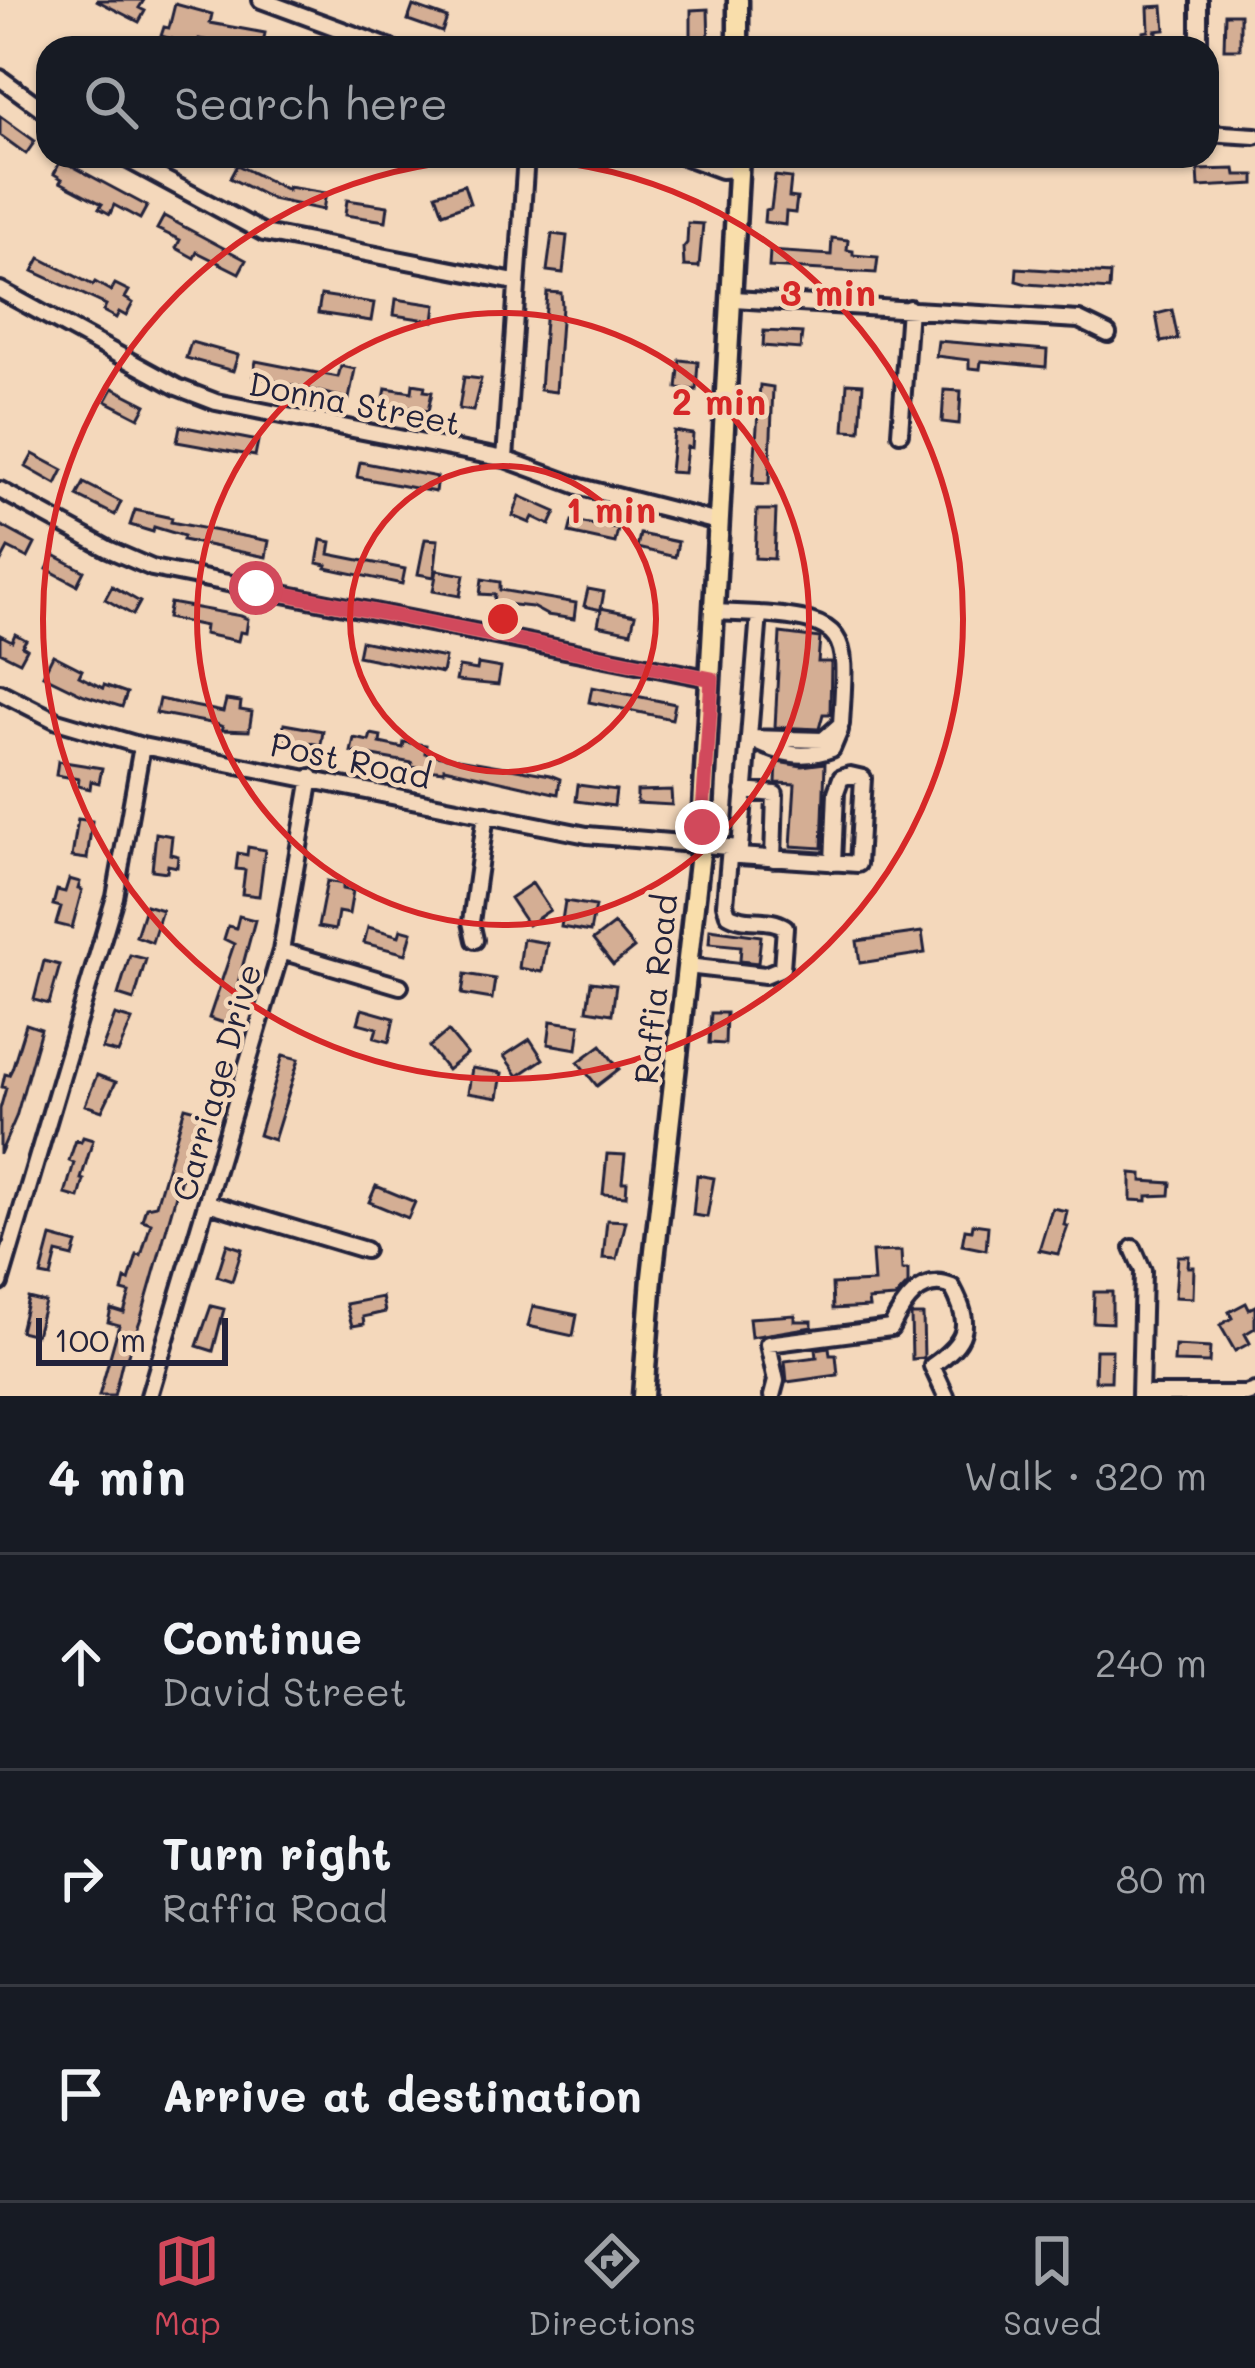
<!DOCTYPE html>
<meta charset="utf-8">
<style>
:root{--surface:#171b24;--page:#20242c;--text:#f1f3f6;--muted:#9ea1a6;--line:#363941;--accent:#d1495b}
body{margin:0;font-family:Mali,sans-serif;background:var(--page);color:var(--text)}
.scale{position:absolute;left:36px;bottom:30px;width:192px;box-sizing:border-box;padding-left:12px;border:6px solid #22223b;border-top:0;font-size:33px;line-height:42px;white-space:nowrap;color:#22223b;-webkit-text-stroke:9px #f4d8bb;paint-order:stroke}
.stop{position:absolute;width:36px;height:36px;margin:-27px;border:9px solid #d1495b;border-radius:50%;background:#fff}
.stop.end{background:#d1495b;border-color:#fff;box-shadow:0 3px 12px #0008}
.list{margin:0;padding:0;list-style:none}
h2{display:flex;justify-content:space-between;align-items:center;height:156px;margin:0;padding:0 48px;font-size:51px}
h2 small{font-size:39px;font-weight:400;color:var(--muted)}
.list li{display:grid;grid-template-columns:78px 1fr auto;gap:36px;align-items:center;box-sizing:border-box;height:216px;padding:0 48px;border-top:3px solid var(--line)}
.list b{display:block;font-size:45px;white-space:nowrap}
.list p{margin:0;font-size:39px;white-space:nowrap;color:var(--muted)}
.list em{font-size:39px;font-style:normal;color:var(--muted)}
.icon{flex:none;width:66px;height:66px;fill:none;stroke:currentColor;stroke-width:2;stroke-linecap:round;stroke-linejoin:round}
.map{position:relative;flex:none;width:1255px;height:1396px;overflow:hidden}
.search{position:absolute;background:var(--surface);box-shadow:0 3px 9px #0004;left:36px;right:36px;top:36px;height:132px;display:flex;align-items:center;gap:30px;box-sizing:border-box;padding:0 42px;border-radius:36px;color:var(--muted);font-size:45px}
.sheet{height:804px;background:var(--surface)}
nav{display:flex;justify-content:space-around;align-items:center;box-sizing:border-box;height:168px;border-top:3px solid var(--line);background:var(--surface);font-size:33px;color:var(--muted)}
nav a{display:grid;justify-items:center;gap:6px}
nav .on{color:var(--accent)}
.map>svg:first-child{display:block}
</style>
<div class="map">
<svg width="1255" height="1396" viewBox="0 0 1255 1396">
<rect width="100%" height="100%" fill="#f4d8bb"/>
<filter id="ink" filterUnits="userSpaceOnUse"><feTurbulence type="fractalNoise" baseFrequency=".00833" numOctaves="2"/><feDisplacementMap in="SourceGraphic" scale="24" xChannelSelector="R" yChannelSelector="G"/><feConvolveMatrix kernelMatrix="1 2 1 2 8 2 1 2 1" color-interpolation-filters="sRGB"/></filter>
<g filter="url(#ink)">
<path fill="#d4ae94" stroke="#22223b" stroke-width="3" d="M96,0H144L139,8L145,11L139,22Z
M175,4L212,14L210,23L265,33L262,48H226V44L199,39L197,46L161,36L164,27L169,28Z
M413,6L447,18L442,32L408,20Z
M1163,6L1165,30L1154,31H1157L1158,48H1144L1143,32L1149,31L1148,7Z
M708,9L709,48H691V10Z
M1225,14H1240V49H1224Z
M0,116L35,141L26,154L0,135Z
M61,160L147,206L140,219L114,205L110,214L99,208L102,204L60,182L62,179L54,174Z
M237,165L288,190V187L326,193L323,210L272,199L230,178Z
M1235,169L1236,175H1255V184L1199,187L1198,170Z
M775,176L791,178L789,197L797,198L795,213L786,212L785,225L764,222L765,210L771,209Z
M464,185L470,203L443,213L436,194Z
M347,200L388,206L386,221L345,215Z
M164,216L246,260L239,273L197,252L194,258L176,248L180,240L157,229Z
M688,223L703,224L699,267L684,266L683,248L687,243Z
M552,234L567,236L563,273L547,271Z
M832,238L848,240L847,250L853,251V255L878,257L876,273L769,267L770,251L831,255Z
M40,258L93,285L95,282L111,291L115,284L129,291L125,298L133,303L126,316L119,312L116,318L103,311L106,305L33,271Z
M1017,268L1110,274L1109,290L1027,284L1016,281Z
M547,292L561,293L562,306L556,392L540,390Z
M321,295L374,303L371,321L318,313Z
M396,299L436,305L434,321L394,315Z
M1172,310L1178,339L1161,342L1156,314Z
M764,331L802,333L800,349L763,346Z
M938,341L1047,350L1046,367L981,361L980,369L969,368V360L936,356Z
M191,342L238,355L233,371L186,358Z
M680,360L698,362L696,390L677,388Z
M256,361L338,377L341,366L355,369L349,399L253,376Z
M464,377L481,379L473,411L459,409Z
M847,383L863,384L860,431L844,430Z
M413,384L425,386L424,391L432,392L428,411L383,403L386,388L412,392Z
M760,385L773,387L769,484L753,483Z
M113,388L146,405L139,418L106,401Z
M944,390L961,391L959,424L942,422Z
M180,426L258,441L255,456L177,442Z
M674,431L693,434L692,448L687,447L684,473L670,472Z
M33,454L63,470L56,484L26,467Z
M360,462L437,477L435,492L357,477Z
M84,483L121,502L115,515L77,496Z
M520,496L556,512L550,525L533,517L530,523L513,516Z
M135,510L172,518L171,522L269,541L266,557L183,540L184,536L154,527L153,532L130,525Z
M757,510H776L774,559L755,558Z
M572,521L618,529L615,543L569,533Z
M0,525L35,544L28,558L8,548L0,563Z
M640,534L678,542L675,557L637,548Z
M425,539L438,540L434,577L418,574Z
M321,540L331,542L329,554L405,569L402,584L326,568L327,565L317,563Z
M54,555L84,571L77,585L47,569Z
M437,570L464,575L460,596L433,591Z
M482,579L500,582V590L576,603L574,619L547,615L532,607L494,603L495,595L480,594Z
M112,586L140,602L133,615L105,599Z
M588,589L604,592L601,608L635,615L631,632L598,625L601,610L584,606Z
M170,603L241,616L248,619L246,633L240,632L238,641L204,634L205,626L167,618Z
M780,633L820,638L818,662H831L830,714H823L819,729L775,727Z
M15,634L26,640L22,646L27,649L20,662L0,652V635L12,641Z
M361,641L445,658L442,673L358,656Z
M53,655L82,670L79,676L103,688L104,685L127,693L122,707L84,695L43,675Z
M478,664L501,668L498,685L456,681L459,667L477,670Z
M592,687L675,704L672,719L589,702Z
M159,699L223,712L226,700L241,702L240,710L252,712L249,731L222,730L223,727L216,724L156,713Z
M284,724L323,731L321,745L282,738Z
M371,734L381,736L380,743L403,748L404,742L426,745L425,753L550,775L560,779L558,794L444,768V771L411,767L412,763L351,752L354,738L369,741Z
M58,761L102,768L99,783L91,781L90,789L78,786L79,779L56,775Z
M777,762L802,766L825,763L822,848L791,846L795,784L776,783Z
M578,785L616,790L614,806L576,801Z
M671,790L672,805L637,803V791Z
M78,819L92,821L87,859L72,857Z
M156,833L172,836L170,854L178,856L177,867L168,865L167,872L152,870Z
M248,847L265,850L259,896L242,894L245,870L236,869L238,853L247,855Z
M69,879L80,882L78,889L82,890L72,928L56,924L61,907L53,905L57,890L65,892Z
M327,881L343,884V889L353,891L349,914L338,912L335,930L318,927Z
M532,883L550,910L528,925L510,898Z
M565,901L595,906L590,932L561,927Z
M146,905L162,910L152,942L136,936Z
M239,916L255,920L227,1024L209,1018L234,944L224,939L228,926L236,928Z
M614,924L634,948L613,965L593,940Z
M368,927L399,936L401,929L412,932L406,954L364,943Z
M710,929L761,936L758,963L740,961L741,946L709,943Z
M922,932L925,953L860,963L857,941Z
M523,939L547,943L542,972L519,968Z
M130,955L146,959L134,1000L118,995Z
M44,961L60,965L49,1004L34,1000Z
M465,974L495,979L492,999L462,994Z
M591,982L616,985L612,1014L587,1010Z
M362,1009L394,1018L389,1042L374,1038L377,1028L358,1023Z
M711,1013H726L725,1044L709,1043Z
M115,1015L132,1020L118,1053L102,1049Z
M551,1021L580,1025L577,1049L548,1044Z
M26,1024L41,1029L16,1117L0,1154V1109L6,1088L2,1087L5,1074L9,1075L12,1069Z
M448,1031L467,1054L447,1070L429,1047Z
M530,1039L543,1059L518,1076L504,1056Z
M601,1045L619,1069L597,1086L578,1062Z
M283,1055L299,1059L274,1140L259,1135Z
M472,1068L502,1073L498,1098L468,1093Z
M97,1075L116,1082L102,1111L85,1105Z
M185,1107L200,1111L141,1318L126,1360L123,1359L114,1396H99L119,1325L108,1322L111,1309L124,1313L130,1293L122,1291L125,1279L129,1281L137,1255L141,1256L151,1223L142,1220L146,1207L156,1205Z
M83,1137L93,1140L81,1179L84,1180L79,1198L65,1194L74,1163L69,1161L76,1140L81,1142Z
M607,1154L625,1155L622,1182H627L626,1196L603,1194Z
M1131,1173L1142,1174V1181L1171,1183L1170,1195L1147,1196V1201L1131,1200Z
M697,1175L714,1178L707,1217L693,1215Z
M376,1186L415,1202L408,1218L369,1202Z
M1052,1208L1067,1211L1064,1225L1068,1226L1058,1254L1039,1250Z
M607,1220L626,1221L617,1259L603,1258Z
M973,1224L988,1226L986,1250L962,1245L965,1229L972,1230Z
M51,1237L77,1244L73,1257L57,1253L51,1277L41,1275Z
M227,1244L242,1249L232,1281L217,1276Z
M901,1251L902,1270H908V1284L895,1298L868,1300L869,1307L833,1309L832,1284L874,1282L872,1252Z
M1178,1256H1189L1188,1267H1194L1193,1298L1175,1297Z
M1094,1292H1112V1323L1093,1322Z
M382,1297L385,1312L363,1317L364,1324L352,1326L346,1304Z
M28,1298L45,1302L36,1335L20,1331Z
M1246,1303L1249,1309L1255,1306V1328L1245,1334L1250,1343L1235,1351L1220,1325L1232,1318L1229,1312Z
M211,1306L224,1309L213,1351L197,1346Z
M533,1306L577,1315L573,1336L528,1326Z
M795,1315V1321H812V1327L751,1337L749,1318Z
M911,1315H923L924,1358L912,1359Z
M1175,1346L1210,1348L1209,1363L1174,1362Z
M829,1347L830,1355H836L838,1375L787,1382L785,1361L817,1357L816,1349Z
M1096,1350H1112L1111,1381H1095Z"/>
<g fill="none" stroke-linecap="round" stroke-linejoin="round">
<g stroke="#22223b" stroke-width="22">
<path id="minor" d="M261,0L391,48
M1199,48V0
M0,78L48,113
M1207,133L1255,136
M121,156L264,233L515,282
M683,156L721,170L739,169
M0,290L177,387L216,402L505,459L581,487L718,522
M734,299L1079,320L1108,334
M900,433L909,308
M505,459L526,156
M0,490L108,549L152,568L712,679
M0,692L57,721L142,746L587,835L740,848L759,614L714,612
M749,738L823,740L841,724C846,639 853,620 759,614
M753,740C780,754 803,760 832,749L840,730
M744,791L775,794L773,859
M740,848L739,856L858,864L863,778L850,775L841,778L836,792L833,863
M475,940L471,922L486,814
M281,951L400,986
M687,966L765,975L782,968L785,927C768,916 745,925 728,914L725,904L730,847
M208,1203L365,1250
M1133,1248L1143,1271L1140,1396
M0,1283L115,897L142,746
M1141,1394H1246L1255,1391
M149,1396L281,951L311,777
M772,1396L776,1381L768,1344L891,1328C903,1303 922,1274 952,1287C973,1326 967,1341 932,1366L946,1396"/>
</g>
<g stroke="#22223b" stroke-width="27">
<path id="major" d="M738,0V48
M643,1396L652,1277L701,844L739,156"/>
</g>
<use href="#minor" stroke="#f4d8bb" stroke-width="14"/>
<use href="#major" stroke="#f9deab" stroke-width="18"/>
</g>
</g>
<g fill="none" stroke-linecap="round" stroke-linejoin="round" filter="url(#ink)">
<path stroke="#d1495b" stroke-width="15" d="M256,588L712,679L702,827"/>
</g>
<g fill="none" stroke="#d62828" stroke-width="6">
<circle cx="503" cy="619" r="153"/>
<circle cx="503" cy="619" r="306"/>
<circle cx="503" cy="619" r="460"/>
</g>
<g text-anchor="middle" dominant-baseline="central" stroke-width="9" stroke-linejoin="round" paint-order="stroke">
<g font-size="33" fill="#22223b" stroke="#f4d8bb">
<text transform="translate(355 402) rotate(11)">Donna Street</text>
<text transform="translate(351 759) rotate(12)">Post Road</text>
<text transform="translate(654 989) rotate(-84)">Raffia Road</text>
<text transform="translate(215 1082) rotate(-74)">Carriage Drive</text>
</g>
</g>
<circle cx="503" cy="619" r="18" fill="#d62828" stroke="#f4d8bb" stroke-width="6"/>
<g font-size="36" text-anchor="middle" font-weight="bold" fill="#d62828" stroke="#f4d8bb" stroke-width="9" stroke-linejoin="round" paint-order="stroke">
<text x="828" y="306">3 min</text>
<text x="719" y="415">2 min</text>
<text x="611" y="523">1 min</text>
</g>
</svg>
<div class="scale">100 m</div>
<div class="stop" style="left:256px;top:588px"></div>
<div class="stop end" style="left:702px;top:827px"></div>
<div class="search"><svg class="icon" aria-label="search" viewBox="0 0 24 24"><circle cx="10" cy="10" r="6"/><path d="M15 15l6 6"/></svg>Search here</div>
</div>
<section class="sheet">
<h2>4 min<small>Walk · 320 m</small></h2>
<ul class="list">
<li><svg class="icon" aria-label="ahead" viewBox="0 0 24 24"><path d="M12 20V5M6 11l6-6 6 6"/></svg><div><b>Continue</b><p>David Street</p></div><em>240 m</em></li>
<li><svg class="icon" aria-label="right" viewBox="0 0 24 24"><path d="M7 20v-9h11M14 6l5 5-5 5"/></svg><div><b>Turn right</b><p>Raffia Road</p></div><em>80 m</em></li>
<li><svg class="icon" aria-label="arrive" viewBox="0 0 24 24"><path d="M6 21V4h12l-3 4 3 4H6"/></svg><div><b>Arrive at destination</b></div></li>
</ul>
</section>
<nav>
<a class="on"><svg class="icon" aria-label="map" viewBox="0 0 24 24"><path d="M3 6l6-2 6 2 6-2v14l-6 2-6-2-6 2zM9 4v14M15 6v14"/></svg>Map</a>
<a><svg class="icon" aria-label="directions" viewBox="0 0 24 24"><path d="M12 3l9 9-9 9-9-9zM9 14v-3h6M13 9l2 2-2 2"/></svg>Directions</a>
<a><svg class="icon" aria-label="saved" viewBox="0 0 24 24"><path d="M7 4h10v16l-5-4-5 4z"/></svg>Saved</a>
</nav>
